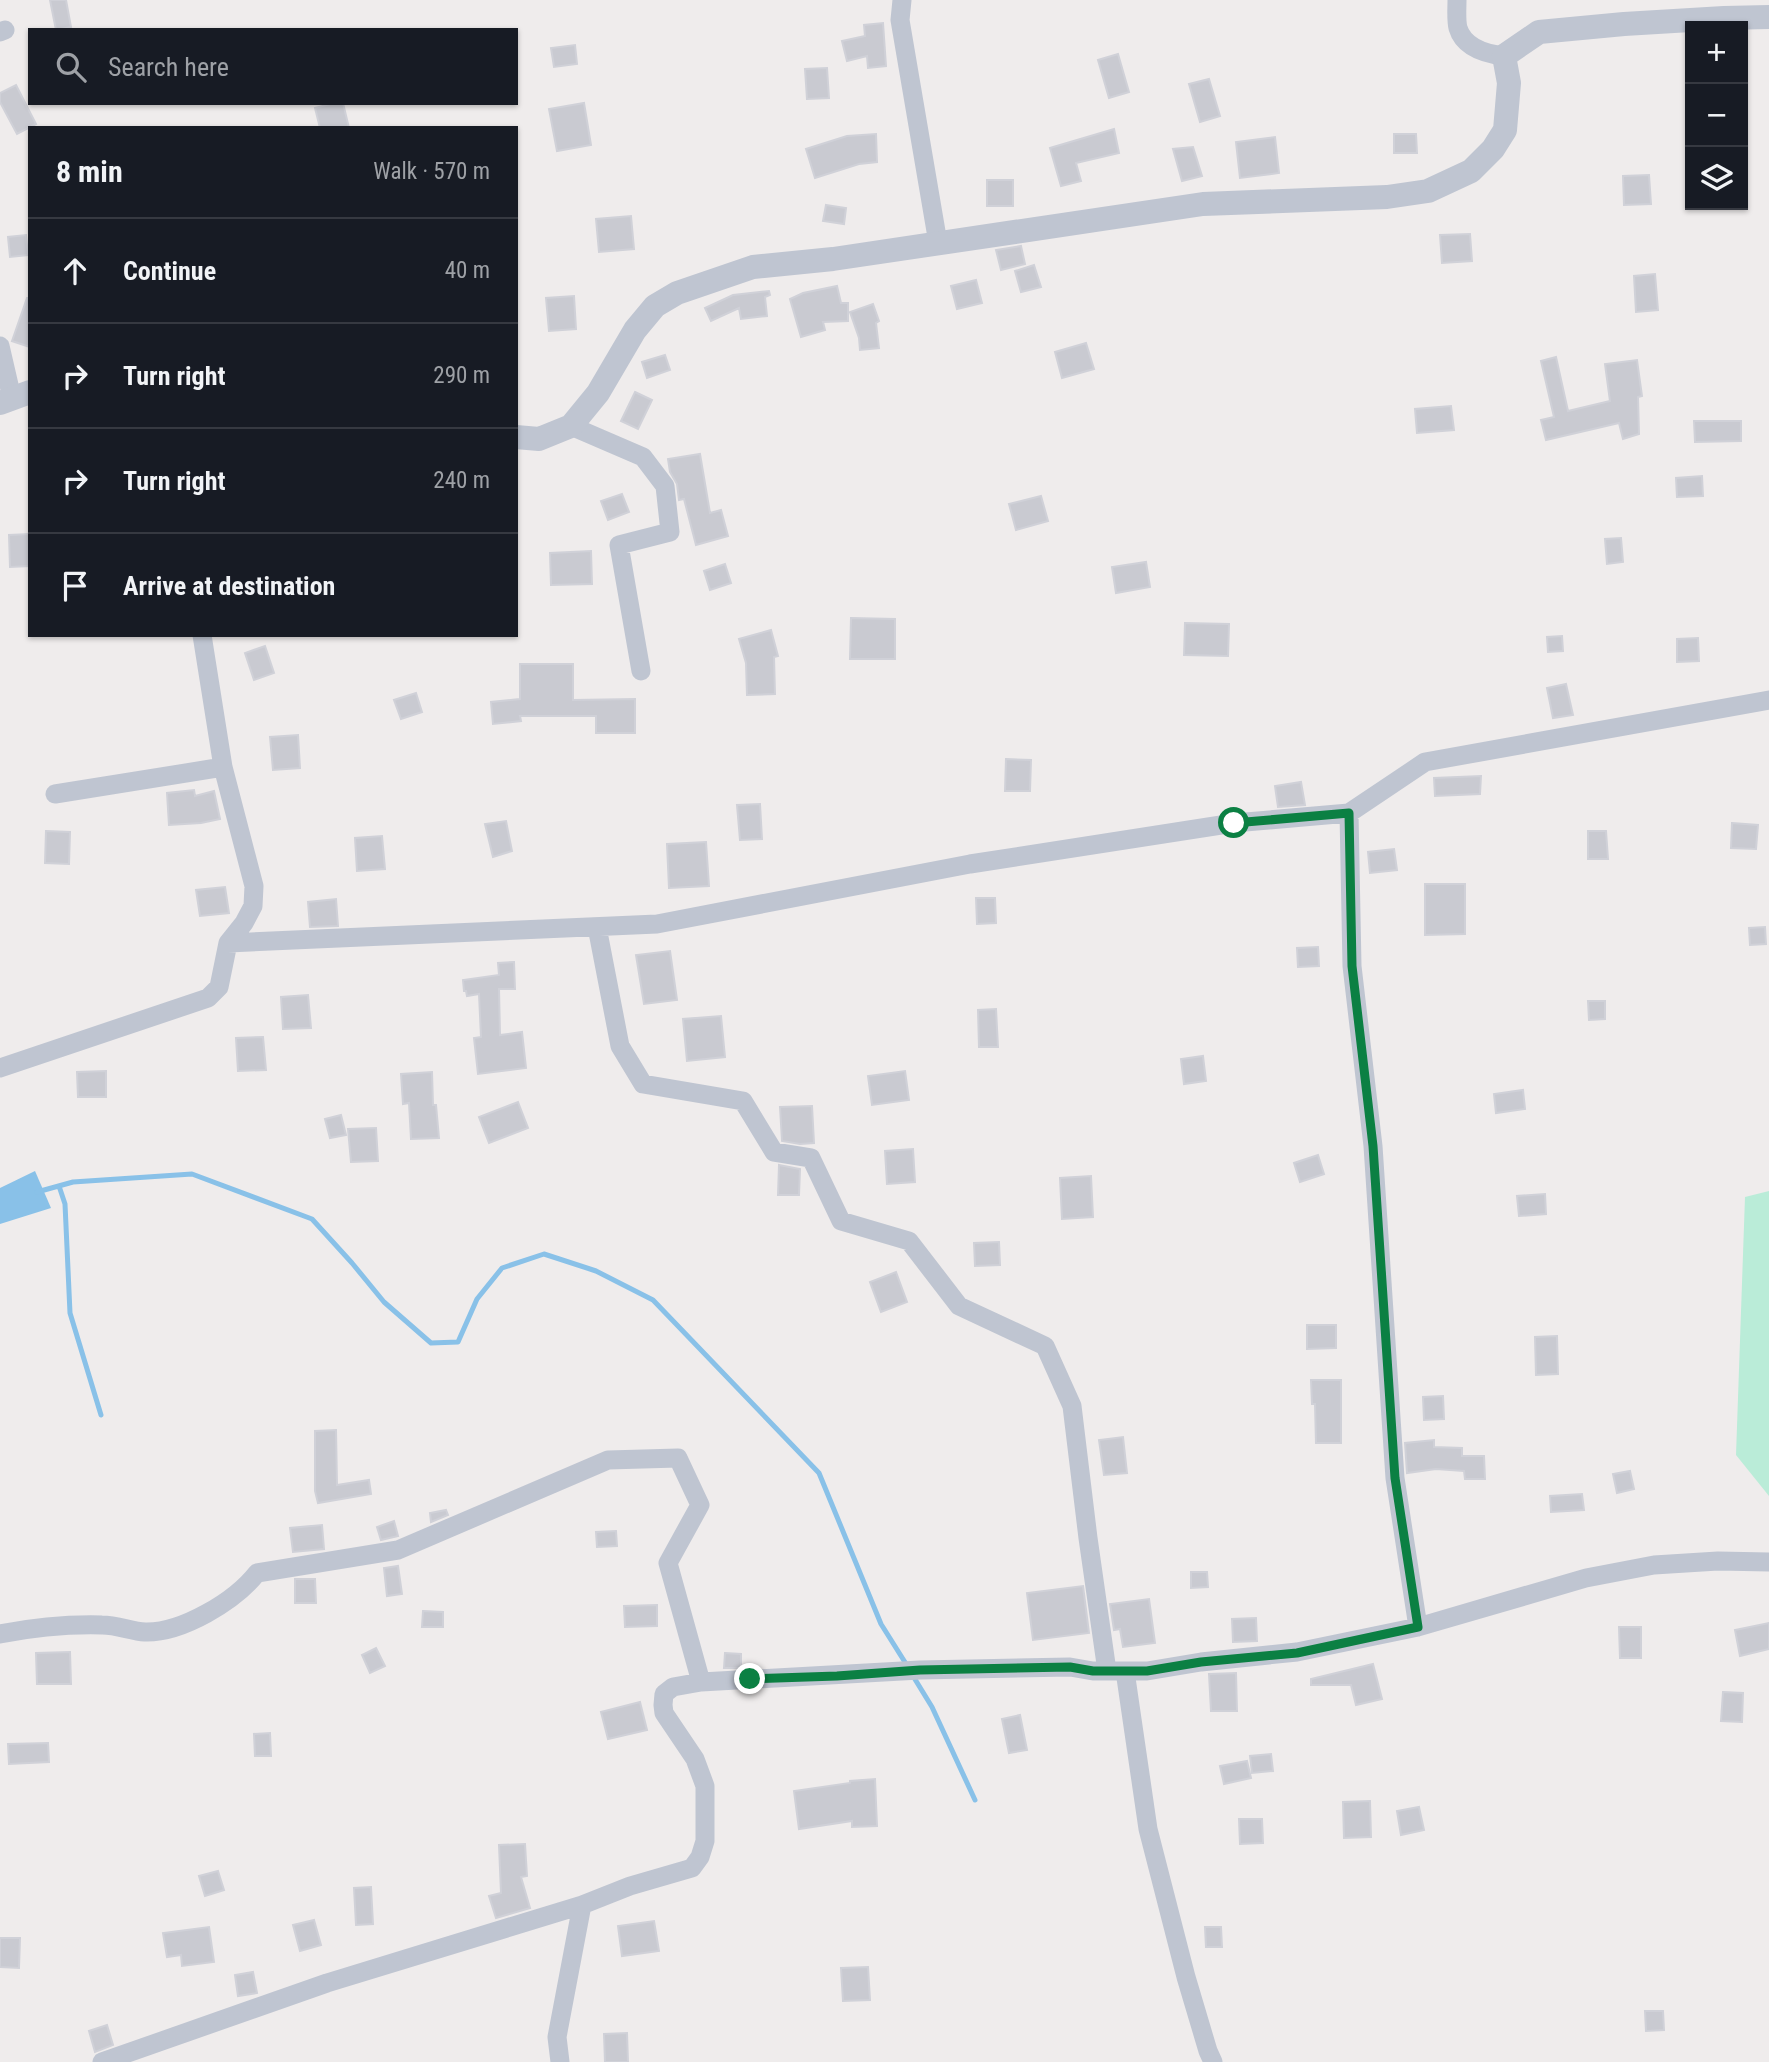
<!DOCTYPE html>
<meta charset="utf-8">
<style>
:root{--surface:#171b24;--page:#242831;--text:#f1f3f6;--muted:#9ea1a6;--line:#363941}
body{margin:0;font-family:"Roboto Condensed",sans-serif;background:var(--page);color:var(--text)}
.controls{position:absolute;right:21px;top:21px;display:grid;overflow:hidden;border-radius:0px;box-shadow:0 2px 5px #0004}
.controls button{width:63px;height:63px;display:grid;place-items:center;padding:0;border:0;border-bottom:2px solid var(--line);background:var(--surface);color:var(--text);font:35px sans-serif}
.stop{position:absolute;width:21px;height:21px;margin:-16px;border:5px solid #0b8043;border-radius:50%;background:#fff}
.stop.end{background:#0b8043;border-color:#fff;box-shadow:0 2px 7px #0008}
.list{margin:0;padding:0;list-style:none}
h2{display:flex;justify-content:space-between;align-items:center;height:91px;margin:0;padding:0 28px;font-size:30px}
h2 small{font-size:23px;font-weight:400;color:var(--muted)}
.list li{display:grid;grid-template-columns:46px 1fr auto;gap:21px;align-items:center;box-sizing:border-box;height:105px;padding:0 28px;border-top:2px solid var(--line)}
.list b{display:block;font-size:26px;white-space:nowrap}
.list em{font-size:23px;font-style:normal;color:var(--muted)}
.icon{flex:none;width:38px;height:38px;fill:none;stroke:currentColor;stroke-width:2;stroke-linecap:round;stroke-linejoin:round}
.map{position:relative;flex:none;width:1769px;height:2062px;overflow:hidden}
.search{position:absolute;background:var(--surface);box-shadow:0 2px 5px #0004;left:28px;top:28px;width:490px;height:77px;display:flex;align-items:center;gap:18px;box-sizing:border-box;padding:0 24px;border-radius:0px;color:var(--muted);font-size:26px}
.panel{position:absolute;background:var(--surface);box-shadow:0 2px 5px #0004;left:28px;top:126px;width:490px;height:511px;border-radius:0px}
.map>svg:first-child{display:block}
</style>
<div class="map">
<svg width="1769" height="2062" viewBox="0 0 1769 2062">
<rect width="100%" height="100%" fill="#efecec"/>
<path fill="#baecd8" d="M1769,1191V1496L1736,1455L1745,1197Z"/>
<path fill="#89c1e8" d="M35,1171L51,1208L0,1224V1188Z"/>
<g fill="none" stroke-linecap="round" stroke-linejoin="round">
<path stroke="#89c1e8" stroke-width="5" d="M59,1186L65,1204L70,1313L101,1415
M37,1192L73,1182L192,1174L312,1219L352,1263L384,1302L431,1343L458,1342L477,1299L502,1268L544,1254L596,1271L653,1300L819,1473L881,1624L908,1667
M913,1676L932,1707L975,1800"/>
</g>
<path fill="#c9cad1" stroke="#d0d1d8" stroke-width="2" d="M50,0H66L71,27L56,30Z
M883,23L886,66L868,68L867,56L847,61L842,41L865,36L864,25Z
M575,45L577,64L554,67L551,48Z
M1118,54L1129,92L1109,98L1098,60Z
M827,68L829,98L807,99L805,69Z
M1209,79L1220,116L1200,122L1189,84Z
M16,85L36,124L17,134L0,102V93Z
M334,103H343L349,128H320L315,108Z
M584,103L591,145L557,151L549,109Z
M1114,129L1119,153L1076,163L1081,181L1061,186L1050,148Z
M876,134L877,162L859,164L815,178L806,149L847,136Z
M1394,134H1416L1417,153H1394Z
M1275,137L1279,173L1240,178L1236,142Z
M1193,147L1202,176L1182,181L1173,149Z
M1649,175L1651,204L1624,205L1623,176Z
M987,180H1013V206H987Z
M826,205L846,208L844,224L823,221Z
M631,216L634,249L599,252L596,219Z
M1470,234L1472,261L1442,263L1440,235Z
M26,235L28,255L10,257L8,237Z
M1021,246L1025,264L1001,270L996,250Z
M1034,265L1041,287L1021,292L1015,271Z
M1655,274L1658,310L1636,312L1634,276Z
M976,280L982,303L957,309L951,286Z
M837,286L841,303H848V321L823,322L825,330L801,337L790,299L803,293Z
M769,291L770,295L765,297L767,316L741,319L739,308L711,321L705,308L733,295Z
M574,296L576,329L549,331L546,298Z
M27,298H30V347L12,341Z
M873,304L879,321L876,323L879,348L860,350L859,338L850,312Z
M1086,343L1094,369L1062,378L1055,352Z
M665,355L670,370L647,378L642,362Z
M1556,357L1568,411L1610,401L1605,364L1637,360L1642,396L1638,397L1639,434L1623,439L1619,423L1546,440L1541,420L1554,417L1541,361Z
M635,392L652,400L638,429L621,421Z
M1451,406L1454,430L1417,433L1415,409Z
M1694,421H1741V441L1695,442Z
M700,454L710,513L721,510L728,536L696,545L684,499L679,500L677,484L670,472L668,459Z
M1702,476L1703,496L1677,497L1676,478Z
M622,494L629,512L608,520L601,501Z
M1041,496L1048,521L1016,530L1009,504Z
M30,534V566L10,567L9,535Z
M1621,538L1623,562L1607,564L1605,539Z
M591,551L592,584L551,585L550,553Z
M1146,562L1150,587L1116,593L1112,567Z
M725,564L731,583L710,590L704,571Z
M851,618L895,619V659H850Z
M1185,623L1229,624L1228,656L1184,655Z
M771,630L778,656L774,657L775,694L747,695L746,663L739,639Z
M1562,636L1563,651L1548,652L1547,637Z
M1698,638L1699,661L1677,662V639Z
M265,646L274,673L254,680L245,653Z
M520,664H573V700L635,699V733H596V716H520L521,721L493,724L491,702L520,699Z
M1566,684L1573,715L1553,718L1547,688Z
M416,693L422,712L401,719L394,700Z
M298,735L300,768L273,770L270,737Z
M1006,759L1031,760L1030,791H1005Z
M1481,776L1480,794L1435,796L1434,778Z
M1301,782L1305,805L1278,807L1275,786Z
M194,790L195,796L214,791L220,819L201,823L169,825L167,793Z
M760,804L762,839L740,840L737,805Z
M506,821L512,851L493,857L485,824Z
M1732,823L1758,825L1756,849L1731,848Z
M46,831L70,832L69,864L45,863Z
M1588,831H1606L1608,859H1588Z
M382,836L385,869L357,871L355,838Z
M706,842L709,886L669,888L667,844Z
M1394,849L1397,870L1370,873L1368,852Z
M1425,884H1465V934L1425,935Z
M225,887L229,913L200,916L196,890Z
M976,898H995L996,923L977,924Z
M336,899L338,926L310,927L308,902Z
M1765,927L1766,944L1750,945L1749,928Z
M1318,947L1319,966L1298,967L1297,948Z
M670,951L677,1000L644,1004L636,955Z
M514,962L515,989H499L500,1035L522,1032L526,1068L478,1074L474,1038L481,1037L479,994L467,996L466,991H464L463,980L499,975L498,963Z
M308,995L311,1028L283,1029L281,997Z
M1588,1001H1605V1019L1589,1020Z
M996,1009L998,1047H979L978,1010Z
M721,1016L725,1057L687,1061L683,1019Z
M263,1037L266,1070L238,1071L236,1038Z
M1203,1056L1206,1081L1184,1084L1181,1059Z
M106,1071V1097H78L77,1072Z
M905,1071L909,1100L872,1105L868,1076Z
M432,1072L433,1105H436L439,1138L411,1139L409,1103L403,1104L401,1074Z
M1523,1090L1525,1109L1496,1113L1494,1094Z
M518,1102L528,1128L489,1143L479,1117Z
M812,1106L814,1143L800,1144L782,1141L780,1107Z
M341,1115L346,1135L330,1138L325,1119Z
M376,1128L378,1161L351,1162L348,1129Z
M913,1149L915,1182L887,1184L885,1151Z
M1318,1155L1324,1174L1300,1182L1294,1163Z
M779,1165L800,1169L799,1195H778Z
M1091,1176L1093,1217L1062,1219L1060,1178Z
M1545,1194L1546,1214L1519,1216L1517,1196Z
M999,1242L1000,1265L975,1266L974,1243Z
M896,1272L907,1302L881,1312L870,1282Z
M1307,1325H1336V1348L1307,1349Z
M1557,1336L1558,1374L1536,1375L1535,1337Z
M1311,1380H1341V1443H1316L1315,1404H1312Z
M1443,1396L1444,1419L1424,1420L1423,1397Z
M336,1430L337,1485L369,1480L371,1494L318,1503L315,1491V1431Z
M1123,1437L1127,1473L1104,1475L1099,1440Z
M1434,1440V1447L1462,1448V1456H1484L1485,1479H1465L1464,1471L1436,1469L1407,1473L1405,1443Z
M1630,1471L1634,1489L1617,1493L1613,1474Z
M1582,1494L1584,1510L1551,1512L1550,1496Z
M446,1510L448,1515L431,1522L430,1513Z
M394,1521L398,1536L381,1540L377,1527Z
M322,1525L324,1549L293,1552L290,1528Z
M616,1531L617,1546L597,1547L596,1532Z
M398,1566L402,1594L387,1596L384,1568Z
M1191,1572H1207L1208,1587L1191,1588Z
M295,1579H315L316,1603H295Z
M1083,1586L1089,1633L1033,1640L1027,1593Z
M1149,1599L1155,1643L1123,1647L1120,1629L1114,1630L1110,1604Z
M657,1605V1626L625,1627L624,1606Z
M423,1611L443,1612V1627H422Z
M1256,1618L1257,1641L1233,1642L1232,1619Z
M1769,1623V1649L1740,1656L1735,1630Z
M1619,1627H1641V1658H1620Z
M376,1648L385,1666L370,1673L362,1655Z
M70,1652L71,1684H37L36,1653Z
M725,1653L741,1654V1668H724Z
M1373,1664L1382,1699L1356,1705L1351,1685H1311V1679Z
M1236,1673L1237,1711H1211L1209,1674Z
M1723,1692L1743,1693L1742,1722L1721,1721Z
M640,1702L647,1730L608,1739L601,1712Z
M1020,1715L1027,1750L1009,1753L1002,1719Z
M270,1733L271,1756H255L254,1734Z
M48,1743L49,1762L9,1764L8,1744Z
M1271,1754L1273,1771L1252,1773L1250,1756Z
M1247,1761L1251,1778L1224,1784L1220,1766Z
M875,1779L877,1826L852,1827V1821L799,1829L794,1791L850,1783V1781Z
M1370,1801L1371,1837L1344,1838L1343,1802Z
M1419,1807L1424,1830L1401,1835L1397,1811Z
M1239,1819H1262L1263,1843L1240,1844Z
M525,1844L527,1876L521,1877L530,1908L496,1918L489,1896L501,1893L499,1845Z
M218,1871L224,1890L205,1896L199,1876Z
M371,1887L373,1924L356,1925L354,1888Z
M314,1920L321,1945L300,1951L293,1925Z
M654,1921L659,1951L622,1956L618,1926Z
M209,1927L214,1962L182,1966L181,1955L167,1957L163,1933Z
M1205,1927H1221L1222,1947H1206Z
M0,1938H20L19,1968L0,1967Z
M868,1967L870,2000L843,2001L841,1968Z
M253,1972L257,1993L238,1996L235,1975Z
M1645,2011H1663L1664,2030L1646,2031Z
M107,2025L113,2045L95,2052L89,2031Z
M627,2033L628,2062H605L604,2034Z"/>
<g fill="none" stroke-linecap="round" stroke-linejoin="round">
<path stroke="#bfc5d1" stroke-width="19" d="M902,0L900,20L938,243
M1457,0C1457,9 1456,20 1458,28C1464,48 1487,54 1504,56
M0,32L5,30
M0,346L12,398
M571,426L643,457L665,486L670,532L619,545L641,671
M55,794L223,767
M1349,813L1352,966L1373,1146L1395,1478L1418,1627
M597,927L620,1046L643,1084L743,1101L774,1152L811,1158L841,1221L909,1241L959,1306L1045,1346L1072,1406L1088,1538L1107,1671
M228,943L657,924L970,864L1234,823L1349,813L1425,762L1769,700
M0,1068L208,998L219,987L228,943L244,923L253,906L254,886L223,767L202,635
M0,1634C36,1627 65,1624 102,1625C117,1625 131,1631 145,1632C182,1633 235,1601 257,1573L398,1550L608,1460L678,1458L700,1505L668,1563L701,1682
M1125,1671L1148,1829L1186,1977L1208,2051L1213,2062
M102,2062L327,1983L582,1905
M560,2062L557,2037L582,1905L630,1886L692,1868L700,1857L705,1841V1786L695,1759L664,1713L663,1705L664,1694L673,1687L701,1682L920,1670L1070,1667L1093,1671H1147L1201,1662L1297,1652L1418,1627L1586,1578L1654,1565L1718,1561L1769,1562"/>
<path stroke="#bfc5d1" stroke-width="24" d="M0,403L30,392
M516,437L539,439L571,426L598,393L635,330L655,306L677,293L753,267L833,259L1203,204L1387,197L1428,191L1471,171L1493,149L1505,130L1509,83L1504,56L1539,32L1624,24L1724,18L1769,17"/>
</g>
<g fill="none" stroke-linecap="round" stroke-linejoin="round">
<path stroke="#0b8043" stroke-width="9" d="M750,1679L837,1676L920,1670L1070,1667L1093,1671H1147L1201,1662L1297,1653L1418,1627L1395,1478L1373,1146L1352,966L1349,813L1234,823"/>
</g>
</svg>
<div class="controls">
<button>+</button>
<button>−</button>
<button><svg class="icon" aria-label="layers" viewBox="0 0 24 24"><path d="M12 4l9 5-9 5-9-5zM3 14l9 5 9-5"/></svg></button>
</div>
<div class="stop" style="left:1234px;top:823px"></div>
<div class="stop end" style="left:750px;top:1679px"></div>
<div class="search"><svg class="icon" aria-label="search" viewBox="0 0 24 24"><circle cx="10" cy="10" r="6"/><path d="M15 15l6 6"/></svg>Search here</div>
<section class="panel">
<h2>8 min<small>Walk · 570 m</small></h2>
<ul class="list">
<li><svg class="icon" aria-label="ahead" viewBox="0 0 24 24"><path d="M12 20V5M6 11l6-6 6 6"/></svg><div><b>Continue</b></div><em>40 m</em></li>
<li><svg class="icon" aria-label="right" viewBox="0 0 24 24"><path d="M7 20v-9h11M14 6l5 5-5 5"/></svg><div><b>Turn right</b></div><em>290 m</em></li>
<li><svg class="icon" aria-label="right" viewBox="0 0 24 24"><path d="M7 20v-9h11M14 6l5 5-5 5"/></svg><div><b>Turn right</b></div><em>240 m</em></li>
<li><svg class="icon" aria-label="arrive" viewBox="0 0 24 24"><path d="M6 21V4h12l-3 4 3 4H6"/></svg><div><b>Arrive at destination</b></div></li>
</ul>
</section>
</div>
